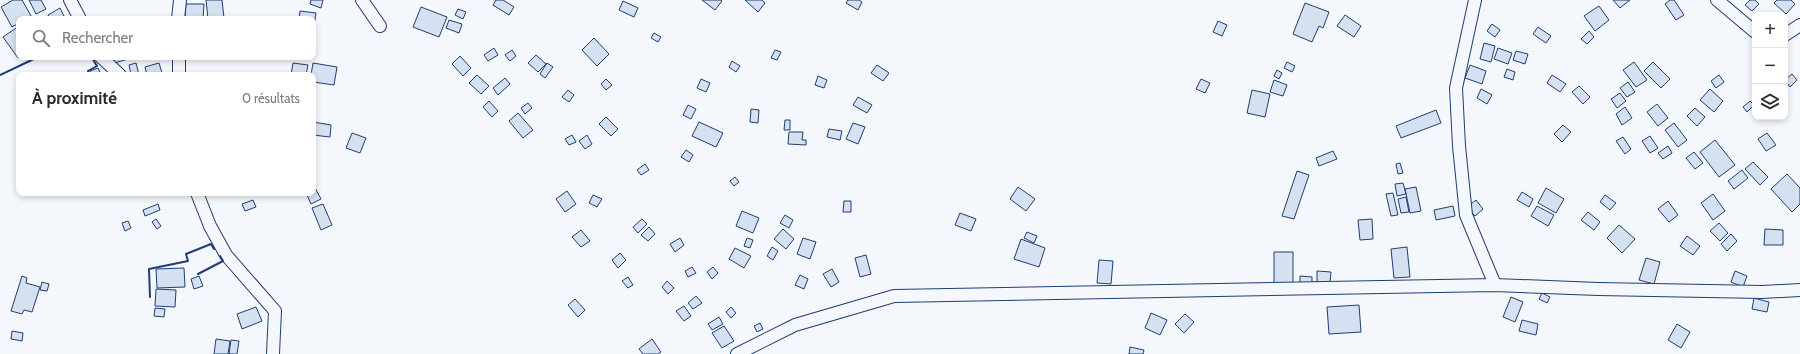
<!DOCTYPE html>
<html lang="fr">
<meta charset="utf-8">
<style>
:root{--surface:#fff;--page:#f7f7f7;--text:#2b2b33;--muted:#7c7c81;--line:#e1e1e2}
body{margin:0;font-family:Cabin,sans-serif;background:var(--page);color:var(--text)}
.controls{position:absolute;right:12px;top:12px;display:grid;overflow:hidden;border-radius:8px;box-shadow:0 2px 6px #0003}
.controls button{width:36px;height:36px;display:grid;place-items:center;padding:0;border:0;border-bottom:1px solid var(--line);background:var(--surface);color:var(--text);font:20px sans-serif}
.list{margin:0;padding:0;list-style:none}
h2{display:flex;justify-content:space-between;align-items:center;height:52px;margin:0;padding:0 16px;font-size:17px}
h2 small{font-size:13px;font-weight:400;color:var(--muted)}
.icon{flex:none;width:22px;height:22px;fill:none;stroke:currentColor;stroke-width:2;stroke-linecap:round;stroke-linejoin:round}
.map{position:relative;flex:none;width:1800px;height:354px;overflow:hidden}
.search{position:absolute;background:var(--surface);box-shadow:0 2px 6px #0003;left:16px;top:16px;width:300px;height:44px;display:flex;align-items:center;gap:10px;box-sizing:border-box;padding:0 14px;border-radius:8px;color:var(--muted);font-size:15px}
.panel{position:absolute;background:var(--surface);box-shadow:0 2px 6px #0003;left:16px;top:72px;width:300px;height:124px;border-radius:8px}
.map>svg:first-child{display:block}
</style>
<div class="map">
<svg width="1800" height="354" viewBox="0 0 1800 354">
<rect width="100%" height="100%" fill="#f4f7fb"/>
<path fill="#d5e0f0" stroke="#1d3f73" d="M13,0H22L31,16L25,19H19V23L12,27L1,7Z
M29,0H41L46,9L36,14Z
M206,0H222L224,18L208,19Z
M311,0H323L321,8L310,4Z
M496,0H503L514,7L509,15L493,5Z
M702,0H720L722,1L715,10Z
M745,0H762L765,3L758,12Z
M848,0H859L862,2L858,10L846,3Z
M1613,0H1630L1620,8Z
M1670,0H1674L1684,15L1676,20L1665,4Z
M1750,0H1755L1759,4L1752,11L1745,5Z
M1777,0H1791L1795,4L1786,14L1774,3Z
M623,1L638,8L634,17L619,10Z
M1305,3L1329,12L1323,28L1319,26L1312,42L1293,34Z
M186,4H204L203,19H185Z
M1599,6L1609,20L1595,31L1584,16Z
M421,7L447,17L439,37L413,27Z
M60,8L64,16L59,19H50L48,15Z
M458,9L466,12L463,19L455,15Z
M300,11L316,13L314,26L313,19H299Z
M1345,15L1361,26L1354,37L1337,26Z
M449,20L462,24L459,33L446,28Z
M1218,21L1227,25L1222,36L1213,32Z
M1492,24L1500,30L1495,37L1487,31Z
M19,26V57L18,58L3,37Z
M1538,27L1551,36L1546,43L1533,34Z
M1589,31L1594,37L1587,44L1581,39Z
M654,33L661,37L658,42L651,38Z
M594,38L609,54L597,66L582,50Z
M1484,43L1495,46L1491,62L1480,59Z
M494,48L498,55L488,61L484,55Z
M1498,48L1512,53L1508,64L1494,59Z
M512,50L516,56L510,61L505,55Z
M775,50L781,52L777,60L771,58Z
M1516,51L1528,54L1525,64L1513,60Z
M536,55L546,64L538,72L528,63Z
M460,56L471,68L463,76L452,64Z
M113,57H134L115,63Z
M732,61L740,66L736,72L729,67Z
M1287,62L1295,66L1292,72L1284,68Z
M1634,62L1647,80L1636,87L1623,70Z
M1653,62L1670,79L1661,88L1644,71Z
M136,63L139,75H131L129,65Z
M159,63L162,73L147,75L145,67Z
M293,63L308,65L306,75H291Z
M313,63L337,67L334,85L313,82V75H311Z
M547,63L553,67L545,78L540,74Z
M877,65L889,73L883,81L871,73Z
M1470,65L1486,71L1482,84L1465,78Z
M98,68L100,72L92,75L90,71Z
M1507,69L1515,72L1513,80L1504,77Z
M1277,70L1282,73L1279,79L1274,76Z
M1792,74L1797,80L1790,87L1785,80Z
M477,75L489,86L481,94L469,83Z
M1552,75L1566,84L1560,92L1547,83Z
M1719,75L1724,82L1716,88L1711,81Z
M818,76L827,80L824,88L815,85Z
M505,78L510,84L498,95L493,88Z
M606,79L612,85L606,90L601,84Z
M701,79L710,83L706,92L697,88Z
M1201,79L1210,83L1205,93L1196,89Z
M1274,80L1287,85L1283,96L1270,92Z
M1628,82L1635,92L1627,97L1620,88Z
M1579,86L1590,97L1583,104L1572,92Z
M1481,89L1492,95L1487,104L1477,98Z
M1710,89L1723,101L1714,112L1700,100Z
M568,90L574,95L569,102L562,97Z
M1252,90L1270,94L1265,117L1247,113Z
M1620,93L1626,101L1617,108L1611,99Z
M858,97L872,105L867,113L853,105Z
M489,101L498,111L492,117L483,107Z
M1750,101L1754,105L1747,112L1743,107Z
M528,103L532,108L525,114L521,108Z
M1657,104L1668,118L1658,126L1647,112Z
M688,105L696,109L691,119L683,115Z
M1625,107L1632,118L1622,125L1616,114Z
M1695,108L1705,117L1697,126L1687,116Z
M751,109L759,110L758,123L750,122Z
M1436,110L1441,123L1401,138L1396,126Z
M518,113L533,130L523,138L509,121Z
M606,117L618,129L611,136L599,124Z
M785,120H790V130H784Z
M313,122L331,125L330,137L313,135Z
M699,122L723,133L716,147L692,136Z
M853,123L865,127L858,144L846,139Z
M1674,123L1687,140L1678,147L1665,130Z
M1563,125L1571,132L1562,142L1554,134Z
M829,129L842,131L840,140L827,137Z
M789,132H803L802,140H806V145L788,144Z
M352,133L366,138L360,153L346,148Z
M1767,133L1776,145L1766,151L1758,139Z
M572,135L576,142L569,145L565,139Z
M587,135L592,144L585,149L579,141Z
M1650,136L1658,148L1650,153L1642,141Z
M1623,137L1631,149L1625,154L1616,141Z
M1715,140L1735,165L1719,177L1700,152Z
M1668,146L1672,153L1663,159L1658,153Z
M686,150L693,155L689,162L681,157Z
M1333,151L1337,159L1319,166L1316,158Z
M1694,152L1703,163L1695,169L1686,158Z
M1753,162L1768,177L1760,185L1745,169Z
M1400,163L1403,173L1398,174L1396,164Z
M645,164L649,170L641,175L637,170Z
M1742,170L1748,178L1734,189L1728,181Z
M1297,171L1309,175L1294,219L1282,216Z
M1787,174L1800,188V204L1792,212L1771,189Z
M735,177L739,182L734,186L730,181Z
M1403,183L1406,194L1397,196L1395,184Z
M313,184L321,199L311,204L306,193H313Z
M1018,187L1035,199L1026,211L1010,199Z
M1416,187L1421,211L1410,213L1405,189Z
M1546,188L1564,199L1556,213L1538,203Z
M567,191L576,204L565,212L556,199Z
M1522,192L1533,199L1529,207L1517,200Z
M1393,193L1398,215L1391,216L1386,194Z
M1713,194L1725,211L1713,220L1701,203Z
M593,195L602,199L597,207L589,203Z
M1605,195L1616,203L1610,210L1600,202Z
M1406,197L1409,212L1401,213L1398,199Z
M253,200L256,207L245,211L242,204Z
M1476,200L1483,209L1475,216L1467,207Z
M844,201H851V212H843Z
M1668,201L1678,215L1669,222L1658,209Z
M158,204L160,210L145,216L143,210Z
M323,204L332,225L321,230L312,208Z
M1453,206L1455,216L1436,220L1434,210Z
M1537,206L1554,215L1548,226L1531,216Z
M742,211L759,218L753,233L736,226Z
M1588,212L1600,222L1594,230L1581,220Z
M960,213L976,219L971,231L955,225Z
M785,215L793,220L789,228L780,223Z
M156,219L161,226L157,229L152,222Z
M642,219L647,224L638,233L633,227Z
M1372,219L1373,239L1360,240L1358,220Z
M128,221L131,228L125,231L122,223Z
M1719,223L1728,233L1720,241L1710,231Z
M1619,225L1635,239L1622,253L1607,238Z
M649,227L655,234L648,241L641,235Z
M783,229L794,239L786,249L774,239Z
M1765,229L1783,230V245H1764Z
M581,230L590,241L581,247L572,237Z
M1027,232L1037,236L1034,243L1024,238Z
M1731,234L1737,241L1727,251L1721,244Z
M1687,236L1700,246L1693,255L1680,246Z
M680,238L684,245L675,252L670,244Z
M747,238L753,240L750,248L744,246Z
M803,238L816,242L810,259L797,254Z
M1021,239L1045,248L1039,267L1014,259Z
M772,247L778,251L773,260L767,256Z
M1407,247L1410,277L1394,278L1391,249Z
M735,248L751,256L744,268L729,259Z
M1274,252H1293V284H1274Z
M620,253L626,260L618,268L612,260Z
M866,255L871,274L860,277L855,258Z
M1646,258L1660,262L1654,284L1639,280Z
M1099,260L1113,261L1111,284L1097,283Z
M692,267L696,273L688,277L685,271Z
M713,267L718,273L712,279L707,272Z
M184,268L185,287L157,288L156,269Z
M832,269L839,282L831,287L823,274Z
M1317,271L1331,272L1330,283L1317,282Z
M1735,271L1747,276L1743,287L1731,282Z
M800,275L808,279L804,289L795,285Z
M22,276L27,278L26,283L40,287L32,312L24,310L22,314L11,311Z
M199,276L203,286L194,289L191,279Z
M1300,276L1312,277V283H1300Z
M628,277L633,285L628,288L622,281Z
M667,281L674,288L668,294L662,287Z
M42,282L49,284L47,291L40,290Z
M156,289L176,290L175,307L155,306Z
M1542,293L1550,297L1547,303L1539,299Z
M696,296L702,303L693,309L688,303Z
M1511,297L1523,302L1515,322L1503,317Z
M1754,298L1769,302L1767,312L1752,309Z
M575,299L585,310L578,317L568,305Z
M1359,305L1361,332L1329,334L1327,307Z
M684,306L691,316L684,321L676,311Z
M256,307L262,321L242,329L237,314Z
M731,307L736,313L731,318L726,312Z
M155,308L165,309L164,317L154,316Z
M1151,313L1167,320L1160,335L1145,328Z
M1185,314L1194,322L1184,333L1175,324Z
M719,317L723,324L712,330L708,324Z
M1522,320L1538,324L1536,335L1519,331Z
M760,323L763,329L757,332L754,326Z
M1677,324L1690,332L1681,348L1668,340Z
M724,326L734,341L722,348L712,333Z
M12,331L23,333L22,341L11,339Z
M216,339L230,341L228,354H214Z
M652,339L661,352L658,354H643L639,349Z
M231,340L239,341L237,354H229Z
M1130,347L1144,350L1143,354H1129Z"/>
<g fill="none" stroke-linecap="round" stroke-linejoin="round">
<g stroke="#1d3f73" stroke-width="14">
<path id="minor" d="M70,0L80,19
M362,0L380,26
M1475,0L1456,88L1459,146L1466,215L1495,285
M1717,0L1755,32
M178,19L180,0
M1785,35L1800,25
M101,57L120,75
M179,57V75
M197,193L210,226L226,255L275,311L273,354
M737,354L795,325L894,296L1495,285L1598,289L1762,292L1800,290"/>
</g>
<use href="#minor" stroke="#f4f7fb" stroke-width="12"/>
<path stroke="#1d3f73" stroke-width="2" d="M0,75L38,57
M90,75L88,71L97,66L92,58
M198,274L223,261L220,256
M150,297L149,269L188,261L186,254L211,244L214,249"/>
</g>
</svg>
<div class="controls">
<button>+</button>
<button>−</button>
<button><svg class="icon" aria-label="layers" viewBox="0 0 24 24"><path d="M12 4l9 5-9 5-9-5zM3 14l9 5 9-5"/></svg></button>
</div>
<div class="search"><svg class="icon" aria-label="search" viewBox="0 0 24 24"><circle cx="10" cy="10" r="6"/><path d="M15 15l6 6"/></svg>Rechercher</div>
<section class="panel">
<h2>À proximité<small>0 résultats</small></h2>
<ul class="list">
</ul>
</section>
</div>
